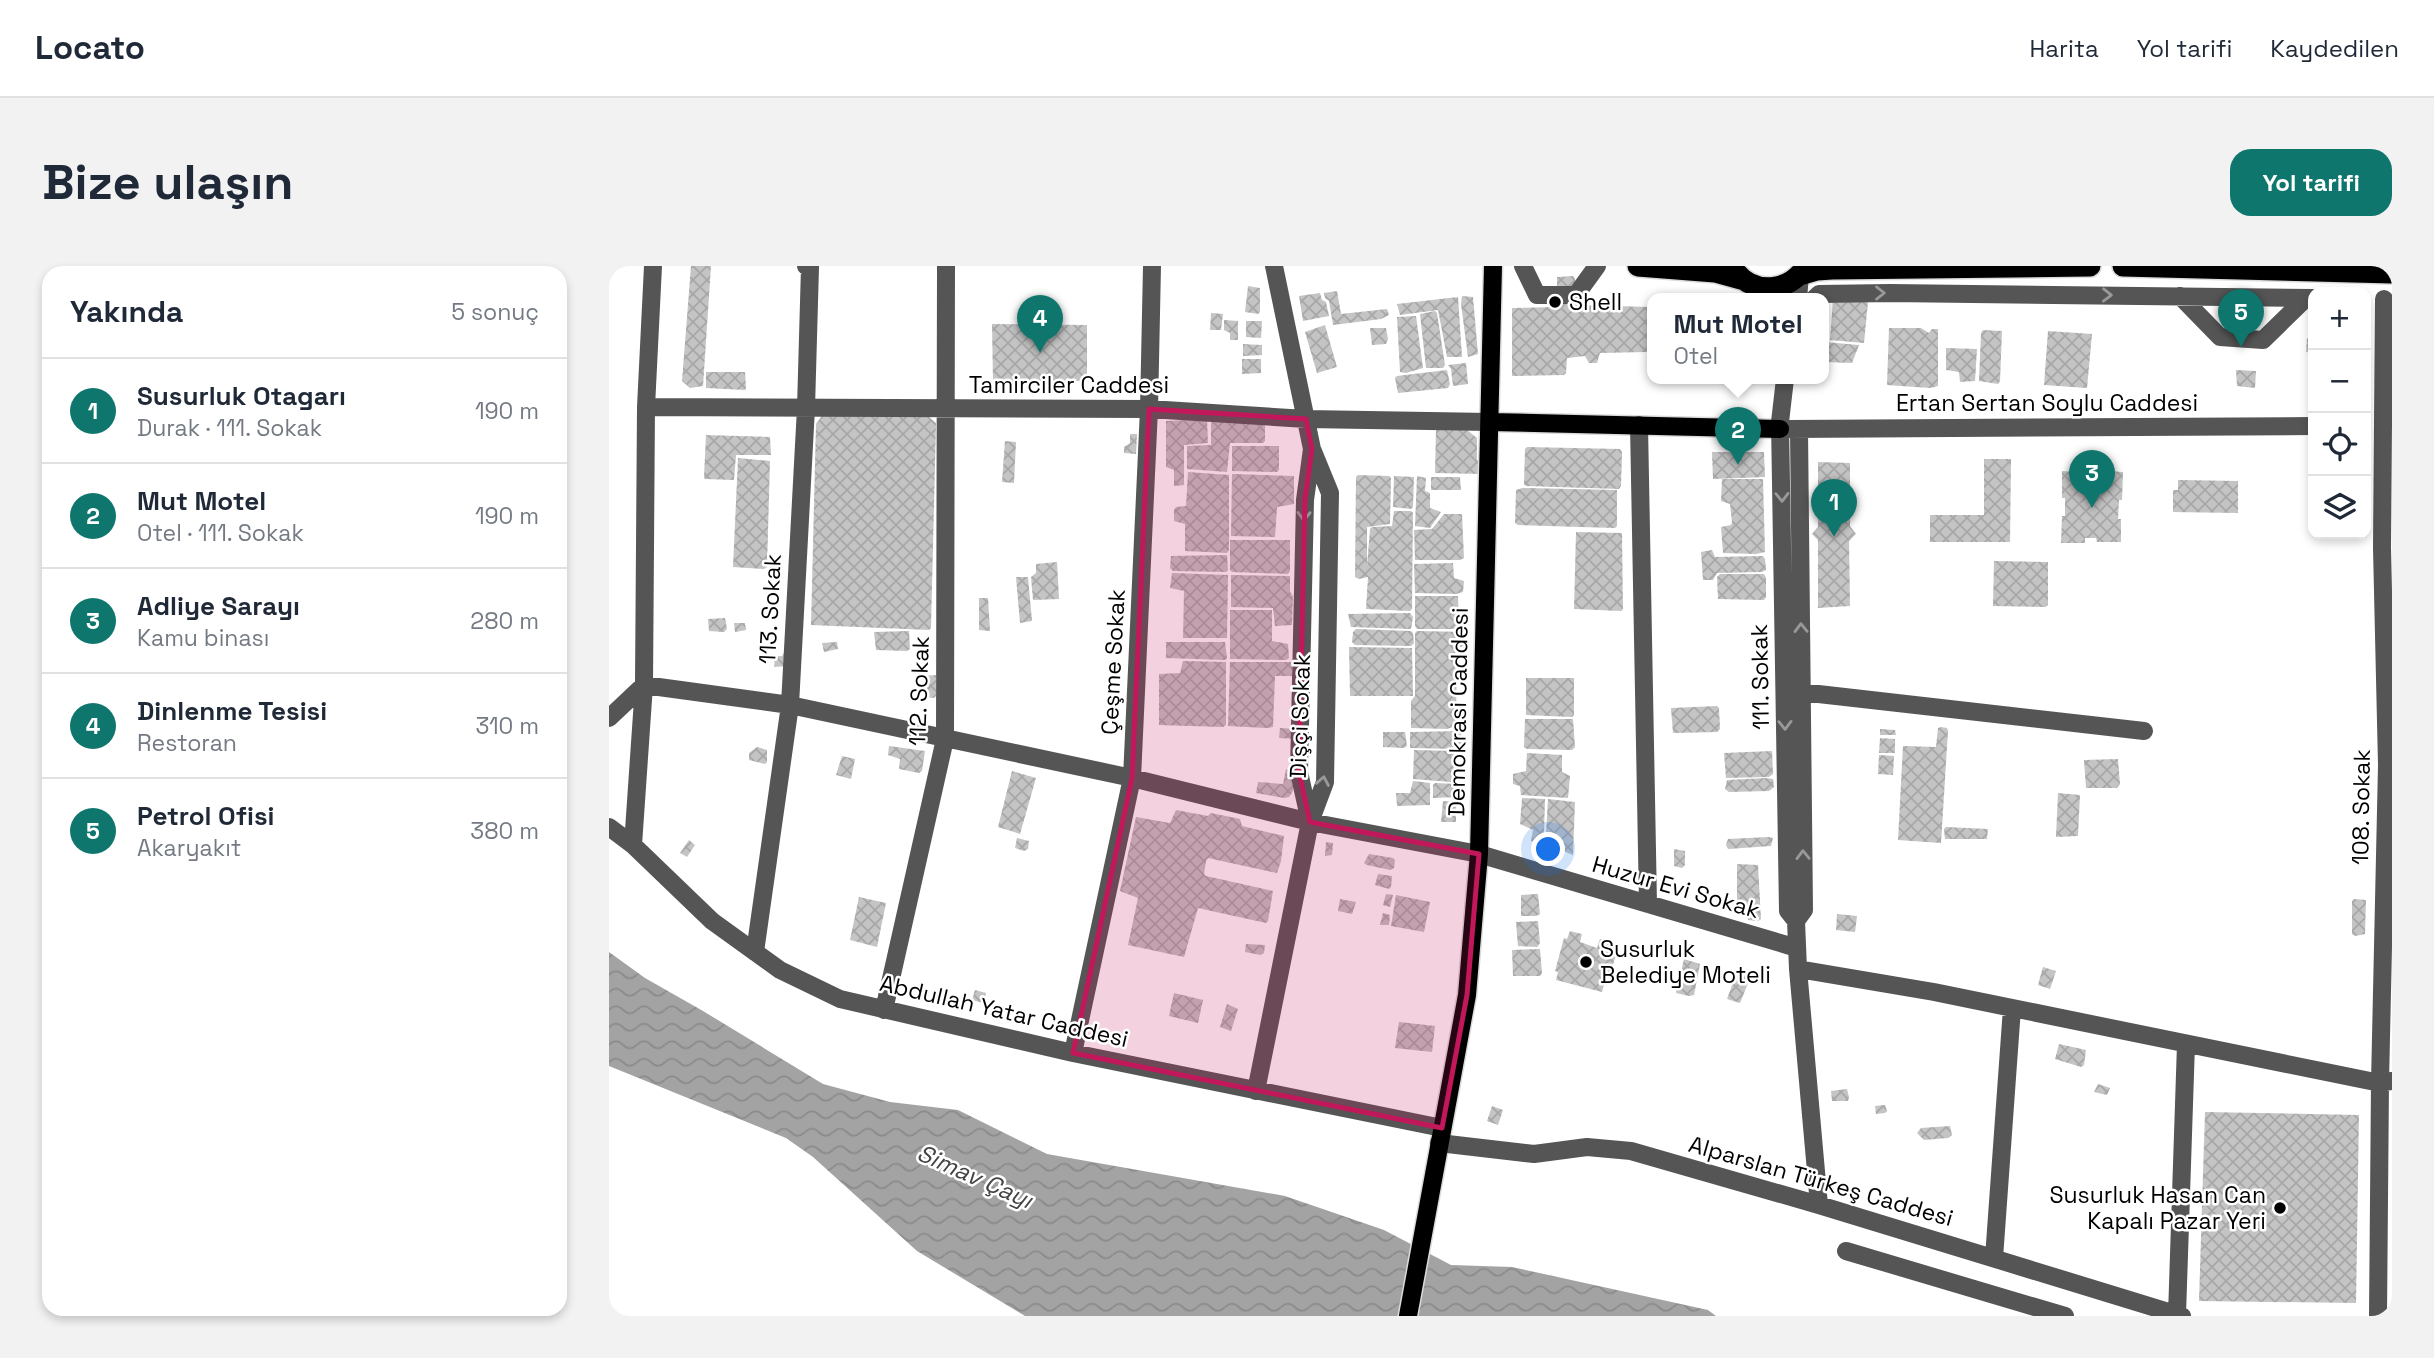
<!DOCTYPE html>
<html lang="tr">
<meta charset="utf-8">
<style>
:root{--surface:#fff;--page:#f2f2f3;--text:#1f2937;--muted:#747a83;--line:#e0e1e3;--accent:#0f766e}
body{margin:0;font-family:"Space Grotesk",sans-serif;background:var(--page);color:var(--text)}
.controls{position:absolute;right:21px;top:21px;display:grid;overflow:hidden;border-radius:14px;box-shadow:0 4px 10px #0003}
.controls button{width:63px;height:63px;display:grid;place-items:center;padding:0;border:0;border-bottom:2px solid var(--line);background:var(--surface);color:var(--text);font:35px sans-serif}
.you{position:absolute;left:940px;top:584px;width:24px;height:24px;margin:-18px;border:5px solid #fff;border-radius:50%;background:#1a73e8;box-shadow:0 0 0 10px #1a73e833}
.badge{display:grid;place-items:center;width:46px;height:46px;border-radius:50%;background:var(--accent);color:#fff;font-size:23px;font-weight:700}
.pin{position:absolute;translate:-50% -58px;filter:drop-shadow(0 2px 4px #0008)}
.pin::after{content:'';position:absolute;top:37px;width:24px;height:21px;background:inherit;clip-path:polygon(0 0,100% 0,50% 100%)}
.popup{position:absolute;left:1038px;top:27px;width:182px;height:91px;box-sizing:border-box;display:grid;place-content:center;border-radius:14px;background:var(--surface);filter:drop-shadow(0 2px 5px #0005);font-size:23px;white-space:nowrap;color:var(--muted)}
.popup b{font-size:26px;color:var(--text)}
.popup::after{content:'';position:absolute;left:50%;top:100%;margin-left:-14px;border:14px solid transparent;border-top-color:var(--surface)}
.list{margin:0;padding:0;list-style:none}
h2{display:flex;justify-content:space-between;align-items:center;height:91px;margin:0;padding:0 28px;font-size:30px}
h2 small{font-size:23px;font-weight:400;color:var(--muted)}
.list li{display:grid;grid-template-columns:46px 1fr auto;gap:21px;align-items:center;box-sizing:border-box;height:105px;padding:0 28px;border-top:2px solid var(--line)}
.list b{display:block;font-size:26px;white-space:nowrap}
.list p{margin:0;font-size:23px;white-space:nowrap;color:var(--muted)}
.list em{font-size:23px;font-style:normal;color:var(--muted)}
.icon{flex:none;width:38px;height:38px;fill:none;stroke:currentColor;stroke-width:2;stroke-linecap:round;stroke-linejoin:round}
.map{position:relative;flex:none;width:1783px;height:1050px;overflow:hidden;border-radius:21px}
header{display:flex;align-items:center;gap:42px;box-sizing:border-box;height:98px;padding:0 35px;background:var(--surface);border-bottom:2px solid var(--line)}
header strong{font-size:33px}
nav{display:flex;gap:38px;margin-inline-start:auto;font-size:24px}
.intro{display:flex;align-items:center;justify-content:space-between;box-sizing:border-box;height:168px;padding:0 42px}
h1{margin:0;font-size:49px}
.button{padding:18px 32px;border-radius:21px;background:var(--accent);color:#fff;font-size:24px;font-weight:700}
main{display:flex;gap:42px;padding:0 42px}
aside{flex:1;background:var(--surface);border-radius:21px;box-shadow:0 4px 10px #0003}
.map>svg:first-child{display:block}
</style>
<header>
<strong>Locato</strong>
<nav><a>Harita</a><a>Yol tarifi</a><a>Kaydedilen</a></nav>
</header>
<div class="intro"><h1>Bize ulaşın</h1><a class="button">Yol tarifi</a></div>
<main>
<aside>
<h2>Yakında<small>5 sonuç</small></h2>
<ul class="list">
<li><span class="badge">1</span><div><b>Susurluk Otagarı</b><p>Durak · 111. Sokak</p></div><em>190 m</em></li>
<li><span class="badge">2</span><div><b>Mut Motel</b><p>Otel · 111. Sokak</p></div><em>190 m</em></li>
<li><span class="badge">3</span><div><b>Adliye Sarayı</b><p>Kamu binası</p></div><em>280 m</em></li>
<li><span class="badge">4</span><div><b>Dinlenme Tesisi</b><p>Restoran</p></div><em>310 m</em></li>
<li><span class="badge">5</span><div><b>Petrol Ofisi</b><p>Akaryakıt</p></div><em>380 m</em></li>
</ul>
</aside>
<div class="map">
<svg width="1783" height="1050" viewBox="0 0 1783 1050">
<defs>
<pattern id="water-waves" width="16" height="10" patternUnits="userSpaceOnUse" patternTransform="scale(1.75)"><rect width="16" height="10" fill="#a3a3a3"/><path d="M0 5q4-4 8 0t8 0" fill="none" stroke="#8b8b8b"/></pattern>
<pattern id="building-cross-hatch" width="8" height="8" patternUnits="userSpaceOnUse" patternTransform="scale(1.75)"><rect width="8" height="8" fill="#c4c4c4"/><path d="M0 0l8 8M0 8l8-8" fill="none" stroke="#a7a7a7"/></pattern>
</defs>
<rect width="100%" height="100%" fill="#fff"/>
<path fill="url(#water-waves)" d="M0,686L36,712L94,745L214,818L281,836L349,844L438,888L676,930L775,964L842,999L903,1001L1099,1044L1107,1050H416L308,985L204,891L177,872L0,800Z"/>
<path fill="url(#building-cross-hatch)" d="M82,0H102L94,120L81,122L73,115Z
M964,10L966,13L968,39L1040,41L1041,84L1037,86L991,87L988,97H980L976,90L958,92L957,107L955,109L903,110V42L948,41V11Z
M639,20L651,22V46L649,48L636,46Z
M728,25L732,48L778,43L780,49L772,53L724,59L720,35L716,32L715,27Z
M711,27L713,34L717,36L720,50L694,55L690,30Z
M853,30L864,31L869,88L859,91L852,38Z
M849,31L853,91H838L829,44L791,49L788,38Z
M1224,33L1259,36L1255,77L1221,74Z
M826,45L828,47L836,99L834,102H817L811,48Z
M602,47L614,48L612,64H601Z
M807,50L814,102L797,107L791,106L788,51Z
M615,54L629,55V74H621V67L615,64Z
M637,55H653L652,72L637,71Z
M383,58L478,59V115L384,116Z
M716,59L728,101L708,107L696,66Z
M761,62H777L779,73L777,78L763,79Z
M1280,62H1312L1320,67L1323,63H1329V120L1321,122L1278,119Z
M1374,64L1393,65L1391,115L1389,118L1370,115L1372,67Z
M1439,65L1483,68L1478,122L1435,119Z
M1698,72H1704V87L1697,86Z
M1215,76L1250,79L1243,97L1215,96Z
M634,78L653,79V89L634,90Z
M1337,82L1368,83L1366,115L1351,116L1350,106L1337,104Z
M633,93H652V107L633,108Z
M857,97L859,118L844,120L842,103L839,99Z
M838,104L841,118L839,122L789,127L786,112L788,110Z
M1627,104L1647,105L1646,122L1628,120Z
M97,106H136L137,122L136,124L97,122Z
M215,147L319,150L327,157L322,362L320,364L202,359L207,158Z
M598,153L599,177L575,179V219L565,220V204L557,201V155Z
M602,153L656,155V175L654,177H621L618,206L578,203V180L602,179Z
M827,163L858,164L868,172V194L872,197V208L826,207Z
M521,168H528L527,188L515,187V181L521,177Z
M97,169L161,171L162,189H127L125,214L96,213L95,211Z
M396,175L407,176L405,217L393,216Z
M623,180H670V204L668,206L623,205Z
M918,181L1011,183L1013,186L1012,220L1010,223L917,220L915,218L916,183Z
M1103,186H1155L1156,211L1104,213Z
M129,192L161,195L158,301L155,303L124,301Z
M1375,193H1402L1401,276H1321V249H1375Z
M1209,196L1241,197V260L1247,268L1240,275L1241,340L1209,342V274L1203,268L1209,261Z
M1472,203L1514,206L1513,234H1510L1509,253H1512V276H1488L1487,272H1476V277H1452L1453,250H1456V232H1453V205L1472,206Z
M579,206L620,209V284L618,287L576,285V258L565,255V244L567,241L577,240Z
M623,208L685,210V238L668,241L666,271L622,270Z
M749,209L780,210L782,212L781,258L758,261V300L761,263L763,261L783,260L785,245H802L804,247L803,343L801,345L757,343L759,311L750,313L746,311L747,211Z
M785,210L805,211L804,241L802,243L784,241Z
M808,210L817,212L816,225L821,227V242L832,246L821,262L806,260Z
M822,211H851L852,224H822Z
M1113,213H1154L1156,286L1147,288L1114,287L1112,261L1122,259L1123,256L1121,238L1112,235Z
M1569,214L1629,215V247L1564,246V224H1569Z
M914,222L1008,224V260L1006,262L909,259L906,257L907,224Z
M835,248H853L855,292L851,294H806L805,264L823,263Z
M967,266L1013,267L1014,343L1012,345L965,343Z
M621,274H681V305L679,308L623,306L621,304Z
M1103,284L1106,291L1154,290L1156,293L1157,304L1153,306L1108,307L1104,314H1094L1092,286Z
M618,289L619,304L617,306L564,305L561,302L562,290Z
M1385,295L1439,296V339L1436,341L1384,340Z
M448,296L450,333L424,334L422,311L427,307V298Z
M844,297L845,312L855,315L854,326L847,328L806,327L805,298Z
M563,307L619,309L618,372H574L575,325L561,322Z
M1111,308H1155L1157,312V331L1155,334L1109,333L1108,311Z
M622,309L681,310V326L684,330L683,359L666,360L664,342L622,341Z
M407,311H419L423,355L411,357Z
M806,330H849L850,361L847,363H808L806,360Z
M370,332H379L381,365L370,364Z
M621,344H663V375L679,378L680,392L677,394L621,393Z
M801,347L804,351L802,363L742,361L739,348Z
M116,352L118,363L115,366L100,365L99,353Z
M125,357H136L137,364L126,366Z
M747,363L802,365L804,367L805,377L802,380L746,379L743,376L744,366Z
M300,365L301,383L298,385L267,384L265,366Z
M808,365L857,366V379L848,382L847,460L838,463L802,462V435L806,430V367Z
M228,376L229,383L215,386L213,377Z
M557,376H616L618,392L616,394L557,392Z
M740,381L803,382L804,430H741Z
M176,385L178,400L165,401L166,391L173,390Z
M574,395L617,396V459L614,461L550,459V408L571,407Z
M621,396H683V410H666L664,461L657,462L619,460Z
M327,409V430L325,432L315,431V410Z
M917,412H965V449L963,451L917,449Z
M1108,440L1110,442L1111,463L1108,466L1064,467L1062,442Z
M916,453H964L966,481L963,484L918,483L915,481Z
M1332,461L1338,462L1339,465L1332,577L1289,574L1294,480L1327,481L1329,462Z
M671,462L688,463L687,473L670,472Z
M1271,463L1286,464L1287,469H1271Z
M852,465L853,480L847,483L801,482V466Z
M774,466H796L798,480L795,482L774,481Z
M1271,472L1286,473V487H1270Z
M280,480L316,485L313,505L310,507L290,503L291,493L279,489Z
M148,481L158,484V496L156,498L140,494V487Z
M805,484L846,485L845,514L842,516L804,513Z
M1163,485L1164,508L1160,511L1117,512L1115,487Z
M918,487L953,489V506L961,510L959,532L912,529L911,520L904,518V508L917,505Z
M1270,489L1285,490L1284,509L1269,508Z
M233,490L246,493L242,513L227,509Z
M1509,493L1511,518L1508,522H1477L1475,494Z
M677,503L686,505L684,525L680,531L675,532L647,527L649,516L674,518Z
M403,505L427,512L411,568L389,561Z
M1157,512L1164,513L1165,521L1160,525L1120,526L1116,523L1118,514Z
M804,515L821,517V539L788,540L787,527H801Z
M826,517L848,518V531L824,532V519Z
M1449,527L1471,529L1469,570L1447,571Z
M913,532L936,533L935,568L938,572L933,579L922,575L924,564L911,558Z
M939,533L966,536L964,589L954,585L953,574L937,567Z
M834,535L847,536V556H832Z
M567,544L599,550L602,547L631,553L633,560L675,570L672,595L668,607L599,592L597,595L595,608L597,610L664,625L659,655L657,657L589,642L575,691L519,679L529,632L511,625L527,551L561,557Z
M1337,561L1379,563L1378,573H1336L1335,563Z
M1160,571L1164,572L1162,580L1119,583L1117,579L1119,573Z
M408,572L420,575L419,583L415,585L406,582Z
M80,574L86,579L78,591L71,587Z
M717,576L724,577L723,589L716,590Z
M1065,583L1076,585V599L1073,602L1065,600Z
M760,588L784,592L786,594L785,602L781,604L758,599L755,597Z
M1128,598L1149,599L1152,653L1149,655L1139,654L1137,635L1128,634Z
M769,608L783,610L782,621L780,623L766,619Z
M777,628L784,629L781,641L774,639Z
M929,628L931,648L927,650H912V629Z
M787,629L821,636L815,666L782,660Z
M250,631L277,637L268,681L241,674Z
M731,633L747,636L743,648L729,645Z
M1745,633L1757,634L1756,668L1746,670L1743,668V635Z
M774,647L781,649L780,659H771Z
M1228,648L1248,650L1246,666L1227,664Z
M929,655L931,677L928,681L909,680L907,656Z
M961,665L973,668L971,676L988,682L991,673L1006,677L1004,684L1008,686L997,720L995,719L993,726L947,714L949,706L946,705L955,672L958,673Z
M637,678L656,679L655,687L652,689L636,686Z
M931,683L933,707L931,710H904L903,684Z
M1075,693L1091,698L1085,729L1080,730L1067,727Z
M1434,701L1447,705L1441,723L1429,719Z
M1128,706L1141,712L1131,737L1118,733Z
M366,724L377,727L374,737L363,734Z
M565,727L594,734L589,757L560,750Z
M618,738L629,743L622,765L611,761Z
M790,756L826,760L823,786L786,782Z
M1450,778L1477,784L1475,799L1472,801L1446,793Z
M1489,818L1501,822L1498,829L1485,826Z
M1238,823L1240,831L1239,835H1223L1222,825Z
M1276,839L1278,845L1276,847L1267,848L1266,840Z
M883,840L894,844L889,859L878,855Z
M1596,846L1750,849L1747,1037L1590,1035Z
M1341,860L1343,869L1339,872L1315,874L1308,867L1312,862Z"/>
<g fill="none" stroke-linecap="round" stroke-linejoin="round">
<g stroke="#dbdbdb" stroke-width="21">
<path id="major" d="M881,156L1171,163
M799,1050L858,729L870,588L884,0"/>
</g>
<g stroke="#dbdbdb" stroke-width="24">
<path id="highway" d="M1029,0L1106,6L1135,14
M1514,0L1783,7
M1126,5C1145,30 1181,26 1197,0
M1191,9L1208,4L1223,3L1481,0"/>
</g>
<path stroke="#555" stroke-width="18" d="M665,0L703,183L721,227L716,516L701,556L690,506L696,234L703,183
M914,0L928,29H967L988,0
M1571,30L1611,71L1654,74L1697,32
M1189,33L1191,9
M1205,33L1210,28L1281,27L1704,32
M1176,113L1171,156L1179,645L1187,655
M37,141L540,143L697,153L881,156
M1030,159L1039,638
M1178,163L1704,160
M1190,163L1195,644L1187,655L1189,703L1210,939
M1183,425L1535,465
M0,452L35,419L181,439L523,512L701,556L870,588L1188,682
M0,561L24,579L103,655L171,704L231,733L464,787L833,862
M24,579L35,419L37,141L44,0
M146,686L181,439L197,142L201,1L197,0
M1189,703L1325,726L1771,817L1783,815
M275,744L336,473L337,0
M464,787L523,512L540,143L543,0
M647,825L701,556
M830,877L925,888L978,881L1022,885L1210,939L1573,1050
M1237,985L1456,1050
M1385,992L1403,742
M1568,1049L1577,778
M1769,1050L1771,817L1778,499L1773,282L1775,33"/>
<use href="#major" stroke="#000" stroke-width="18"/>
<use href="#highway" stroke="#000" stroke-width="21"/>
</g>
<defs><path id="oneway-chevron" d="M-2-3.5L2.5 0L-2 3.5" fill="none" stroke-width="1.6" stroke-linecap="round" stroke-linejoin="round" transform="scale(1.75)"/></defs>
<g stroke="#999">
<use href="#oneway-chevron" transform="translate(1271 27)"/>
<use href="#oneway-chevron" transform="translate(1498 29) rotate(1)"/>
<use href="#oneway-chevron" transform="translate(1173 231) rotate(89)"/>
<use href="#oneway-chevron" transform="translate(695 250) rotate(91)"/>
<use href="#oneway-chevron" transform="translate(1192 362) rotate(-91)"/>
<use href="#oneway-chevron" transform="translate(1176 459) rotate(89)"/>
<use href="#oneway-chevron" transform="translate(714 515) rotate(-80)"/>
<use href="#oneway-chevron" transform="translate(1194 589) rotate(-91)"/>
</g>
<path fill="#c2185b" fill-opacity="0.2" stroke="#c2185b" stroke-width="5" stroke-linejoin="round" d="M540,143L697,153L703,183L696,234L690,506L701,556L870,588L858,729L833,862L464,787L523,512Z"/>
<g fill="#000" stroke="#fff" stroke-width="2.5">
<circle cx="946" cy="36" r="7"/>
<circle cx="977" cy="696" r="7"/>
<circle cx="1671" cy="942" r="7"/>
</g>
<g text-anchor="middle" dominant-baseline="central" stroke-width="5" stroke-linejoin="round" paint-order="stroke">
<g font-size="23" fill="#000" stroke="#fff" text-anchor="start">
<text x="960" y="36">Shell</text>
<text x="991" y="683">Susurluk<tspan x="991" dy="26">Belediye Moteli</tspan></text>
<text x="1657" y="929" text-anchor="end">Susurluk Hasan Can<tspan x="1657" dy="26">Kapalı Pazar Yeri</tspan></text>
</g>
<g font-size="23" fill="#000" stroke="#fff">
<text x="460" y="119">Tamirciler Caddesi</text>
<text x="1438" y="137">Ertan Sertan Soylu Caddesi</text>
<text transform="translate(161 343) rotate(-87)">113. Sokak</text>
<text transform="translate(504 396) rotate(-87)">Çeşme Sokak</text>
<text transform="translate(1151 411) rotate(-91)">111. Sokak</text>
<text transform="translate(310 425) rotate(-88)">112. Sokak</text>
<text transform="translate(849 446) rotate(-89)">Demokrasi Caddesi</text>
<text transform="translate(691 450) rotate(-88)">Dişçi Sokak</text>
<text transform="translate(1752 541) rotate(-89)">108. Sokak</text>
<text transform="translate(1067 621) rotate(16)">Huzur Evi Sokak</text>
<text transform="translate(395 745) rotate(13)">Abdullah Yatar Caddesi</text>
<text transform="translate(1212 915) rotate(16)">Alparslan Türkeş Caddesi</text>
</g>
<g font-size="24" font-style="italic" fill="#444" stroke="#fff">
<text transform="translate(366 910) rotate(24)">Simav Çayı</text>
</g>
</g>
</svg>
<div class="controls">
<button>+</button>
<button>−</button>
<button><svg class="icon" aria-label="locate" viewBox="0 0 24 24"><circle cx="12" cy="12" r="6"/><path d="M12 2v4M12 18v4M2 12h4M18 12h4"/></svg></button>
<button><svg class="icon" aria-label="layers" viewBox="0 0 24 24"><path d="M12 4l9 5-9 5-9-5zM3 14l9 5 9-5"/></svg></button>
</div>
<div class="you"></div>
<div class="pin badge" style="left:1225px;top:271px">1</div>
<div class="pin badge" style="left:1129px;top:199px">2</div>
<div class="popup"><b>Mut Motel</b>Otel</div>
<div class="pin badge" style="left:1483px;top:242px">3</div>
<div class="pin badge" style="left:431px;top:87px">4</div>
<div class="pin badge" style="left:1632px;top:81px">5</div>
</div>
</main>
